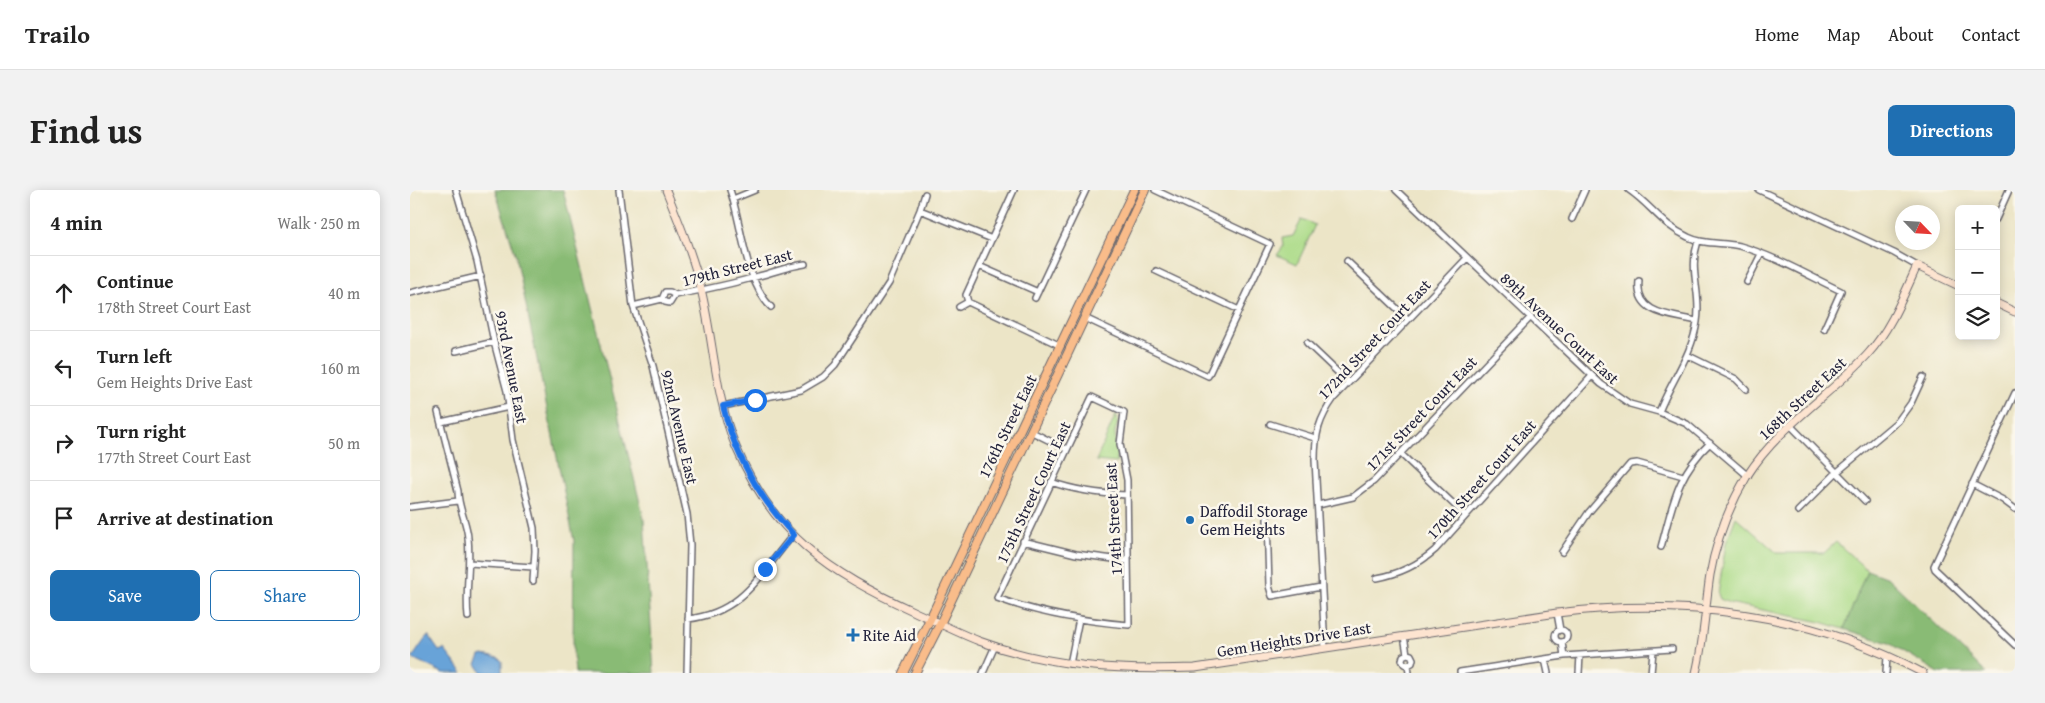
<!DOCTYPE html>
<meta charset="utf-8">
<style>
:root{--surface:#fff;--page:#f2f2f2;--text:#222;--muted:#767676;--line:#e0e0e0;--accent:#1f6fb2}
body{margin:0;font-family:"Gentium Book Plus",serif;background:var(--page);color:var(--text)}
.controls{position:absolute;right:15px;top:15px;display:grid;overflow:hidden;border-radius:8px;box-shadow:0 2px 12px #0003}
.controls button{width:45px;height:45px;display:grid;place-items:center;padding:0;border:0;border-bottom:1px solid var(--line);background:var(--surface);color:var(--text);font:25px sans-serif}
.compass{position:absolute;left:1485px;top:15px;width:45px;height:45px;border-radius:50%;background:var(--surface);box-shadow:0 2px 12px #0003;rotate:115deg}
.stop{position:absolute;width:15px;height:15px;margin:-11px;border:4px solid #1a73e8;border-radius:50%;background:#fff}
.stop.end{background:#1a73e8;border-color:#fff;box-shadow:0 1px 5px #0008}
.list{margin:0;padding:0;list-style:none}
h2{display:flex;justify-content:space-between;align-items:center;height:65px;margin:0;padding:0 20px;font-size:21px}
h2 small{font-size:16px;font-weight:400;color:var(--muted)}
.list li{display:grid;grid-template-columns:32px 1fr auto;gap:15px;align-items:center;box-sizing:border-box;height:75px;padding:0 20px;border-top:1px solid var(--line)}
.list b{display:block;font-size:19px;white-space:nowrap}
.list p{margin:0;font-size:16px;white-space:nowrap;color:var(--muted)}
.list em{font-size:16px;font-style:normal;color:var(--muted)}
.actions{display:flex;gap:10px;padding:15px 20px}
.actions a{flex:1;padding:11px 0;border:1px solid var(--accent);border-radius:8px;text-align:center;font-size:18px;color:var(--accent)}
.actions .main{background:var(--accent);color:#fff}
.icon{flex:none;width:28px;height:28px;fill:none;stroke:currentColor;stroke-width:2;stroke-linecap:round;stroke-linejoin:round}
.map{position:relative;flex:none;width:1605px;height:483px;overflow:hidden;border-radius:8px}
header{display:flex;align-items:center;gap:30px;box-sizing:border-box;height:70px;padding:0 25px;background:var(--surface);border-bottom:1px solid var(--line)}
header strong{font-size:24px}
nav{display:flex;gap:28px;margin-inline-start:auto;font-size:18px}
.intro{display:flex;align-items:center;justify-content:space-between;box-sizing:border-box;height:120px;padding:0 30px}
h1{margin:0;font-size:35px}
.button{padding:12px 22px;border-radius:8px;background:var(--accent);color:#fff;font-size:18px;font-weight:700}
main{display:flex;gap:30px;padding:0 30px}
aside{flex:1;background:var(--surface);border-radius:8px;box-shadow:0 2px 12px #0003}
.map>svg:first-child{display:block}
</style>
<header>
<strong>Trailo</strong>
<nav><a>Home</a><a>Map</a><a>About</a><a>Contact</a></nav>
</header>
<div class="intro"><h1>Find us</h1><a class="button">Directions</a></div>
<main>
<aside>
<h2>4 min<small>Walk · 250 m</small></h2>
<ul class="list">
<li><svg class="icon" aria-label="ahead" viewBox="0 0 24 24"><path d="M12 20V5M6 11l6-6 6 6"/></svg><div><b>Continue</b><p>178th Street Court East</p></div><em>40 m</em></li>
<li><svg class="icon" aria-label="left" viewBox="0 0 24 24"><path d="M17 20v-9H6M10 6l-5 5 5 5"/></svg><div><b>Turn left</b><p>Gem Heights Drive East</p></div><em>160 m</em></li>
<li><svg class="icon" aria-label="right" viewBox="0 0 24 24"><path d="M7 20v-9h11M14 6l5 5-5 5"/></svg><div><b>Turn right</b><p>177th Street Court East</p></div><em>50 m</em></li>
<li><svg class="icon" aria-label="arrive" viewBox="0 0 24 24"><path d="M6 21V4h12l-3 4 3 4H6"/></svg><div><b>Arrive at destination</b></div></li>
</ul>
<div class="actions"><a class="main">Save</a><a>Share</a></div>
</aside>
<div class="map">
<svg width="1605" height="483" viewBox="0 0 1605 483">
<rect width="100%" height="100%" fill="#fbf7ec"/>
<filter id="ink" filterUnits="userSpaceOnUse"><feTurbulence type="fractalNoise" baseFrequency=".02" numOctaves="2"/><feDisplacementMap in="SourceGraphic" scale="10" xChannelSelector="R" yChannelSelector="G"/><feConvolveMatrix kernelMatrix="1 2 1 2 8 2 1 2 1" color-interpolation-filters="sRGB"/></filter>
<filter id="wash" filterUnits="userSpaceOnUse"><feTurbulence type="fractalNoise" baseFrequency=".0096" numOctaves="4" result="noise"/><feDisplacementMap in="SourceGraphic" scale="20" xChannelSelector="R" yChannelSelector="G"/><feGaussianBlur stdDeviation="1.12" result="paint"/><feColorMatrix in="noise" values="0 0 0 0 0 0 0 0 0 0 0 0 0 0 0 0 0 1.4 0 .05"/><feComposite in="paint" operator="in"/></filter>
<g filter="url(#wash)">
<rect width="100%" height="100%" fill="#ece5c7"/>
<path fill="#acdb88" stroke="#677e62" d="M892,29L905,35L887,74L867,65L873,57L872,48L883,46Z
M706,224L708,232L705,242L707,273L686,271Z
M1326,327L1367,363H1414L1426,352L1457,380L1434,439L1411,432L1319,413L1310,409L1308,404L1316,353Z"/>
<path fill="#89bb74" stroke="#566e58" d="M85,0H153L234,329L244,483H165L163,460L164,351L106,66Z
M1457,380L1478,388L1576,483H1529L1479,453L1434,439Z"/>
<path fill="#68a3d8" stroke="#45628a" d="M18,445L29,461L34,459L53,483H33L2,468Z
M73,465L89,468L92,471V483H72L66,474L70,466Z"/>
</g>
<g filter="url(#ink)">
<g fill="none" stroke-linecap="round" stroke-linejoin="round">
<g stroke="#69666c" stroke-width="8">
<path id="street" d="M46,0L67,71L84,152L97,201L103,250L124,338L125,361L123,391
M209,0L223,116L243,176L277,324L280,355L277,483
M320,0C332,34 335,92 361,117
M986,0L1191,194L1220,214L1249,222L1277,234L1338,286
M1219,0C1241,15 1252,35 1278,47C1294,55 1313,52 1330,56C1365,66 1399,86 1431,101L1414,139
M1349,0L1484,63L1507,76
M323,9L345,0
M510,20L582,49
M1162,29L1175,0
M1586,29L1599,0
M937,71L998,129
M569,76L628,102
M746,81L829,120
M1229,91C1225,125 1262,125 1287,131
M1337,92L1351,64
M0,103L71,86
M265,105L260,113L255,112L252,109L255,102H260L265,105C293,100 322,94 349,86C365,82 379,76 395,74
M625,108L676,0
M558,112L556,105L604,0
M558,112L651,156
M223,116L252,109
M549,117L558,112
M675,128L798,186L860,54L745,0
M897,153L938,192
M46,161L84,152
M1277,165L1326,189L1336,199
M1605,203L1524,376L1525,379L1605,455
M682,207L714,222L710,254L717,290L719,435C673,431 630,424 587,408Z
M313,216L391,200L413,187L425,175L479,93L510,20L515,4
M28,222L48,301C48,318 57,332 58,348C61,374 55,400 58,427
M1249,222C1261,191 1282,165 1287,132C1292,102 1278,82 1288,51
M31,232L99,217
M860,234L905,248
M1380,235L1455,311
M622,242L656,259
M991,264L1055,325
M641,292C666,301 690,304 717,305
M1562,294L1593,310L1605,319
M908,315L943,307L964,291L1120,128
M0,317L48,311
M1388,321L1426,283L1488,231L1501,213L1513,187
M857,328L859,396L862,406L911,397
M613,351L666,364L718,371
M1251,357C1263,315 1266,285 1300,253
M1152,362L1179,322L1220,274L1227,273L1273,286
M59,373L123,377
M967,388C989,384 1008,375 1025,360L1181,187
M1147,423L1150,440
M278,429C333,423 350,384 383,345
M1145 446a6 6 0 1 1 12 0a6 6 0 1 1-12 0Z
M994,446L997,464L993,466L992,470L994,474L998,475L1002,473L1003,469L1001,465L997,464
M1152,452L1154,466
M915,458L905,270C905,244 909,229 924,208L1057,68
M1135,469L1138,483
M660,474L669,429
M998,475L999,483
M1050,482L1154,466L1262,459
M573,483L585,456
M1169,483L1170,465
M1241,483L1243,461
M1476,483L1477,466"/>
</g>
<g stroke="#69666c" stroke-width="9">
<path id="secondary" d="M256,0C269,32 283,66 291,99C304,152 305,207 326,257C364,346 418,382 503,421C525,431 546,442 569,451C639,477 711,481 785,478L1147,423C1272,407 1400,423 1513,483
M1586,113L1605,122
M1286,483C1294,451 1295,418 1300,385C1306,351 1319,316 1337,286C1368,237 1418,207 1457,165C1480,140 1493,107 1507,76L1549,96"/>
</g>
<g stroke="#69666c" stroke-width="10">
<path id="primary" d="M493,483L520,429L724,0
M505,483L530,434L735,0"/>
</g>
<use href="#street" stroke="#fff" stroke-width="5"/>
<use href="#secondary" stroke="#fde4d0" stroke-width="7"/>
<use href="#primary" stroke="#f9bc8a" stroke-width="8"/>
</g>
</g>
<g fill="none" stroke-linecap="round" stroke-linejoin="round" filter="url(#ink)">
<path stroke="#1a73e8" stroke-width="6" d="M345,210L313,216C325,265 350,309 384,345L355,379"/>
</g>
<g fill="#1f6fb2" stroke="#fbf7ec" stroke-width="2">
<circle cx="780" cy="330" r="5"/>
<path d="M440.5 437.5h5v5h5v5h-5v5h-5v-5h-5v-5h5z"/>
</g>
<g text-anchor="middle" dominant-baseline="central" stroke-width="5" stroke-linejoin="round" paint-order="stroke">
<g font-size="16" fill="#22223b" stroke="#fbf7ec">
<text transform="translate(327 77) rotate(-14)">179th Street East</text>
<text transform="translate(1150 138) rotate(43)">89th Avenue Court East</text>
<text transform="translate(964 149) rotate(-47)">172nd Street Court East</text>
<text transform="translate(102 177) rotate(79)">93rd Avenue East</text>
<text transform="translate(1392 208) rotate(-43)">168th Street East</text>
<text transform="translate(1011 223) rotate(-46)">171st Street Court East</text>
<text transform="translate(597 236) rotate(-64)">176th Street East</text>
<text transform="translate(270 237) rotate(77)">92nd Avenue East</text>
<text transform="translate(1071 289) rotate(-48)">170th Street Court East</text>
<text transform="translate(623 302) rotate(-65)">175th Street Court East</text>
<text transform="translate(703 329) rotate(-93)">174th Street East</text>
<text transform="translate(884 449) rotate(-9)">Gem Heights Drive East</text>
</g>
<g font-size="16" fill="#22223b" stroke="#fbf7ec" text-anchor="start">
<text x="790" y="321">Daffodil Storage<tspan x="790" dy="18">Gem Heights</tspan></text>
<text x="453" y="445">Rite Aid</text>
</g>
</g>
</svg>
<div class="controls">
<button>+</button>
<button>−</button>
<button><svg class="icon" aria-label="layers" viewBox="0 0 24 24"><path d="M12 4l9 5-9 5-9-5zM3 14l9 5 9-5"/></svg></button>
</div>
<svg class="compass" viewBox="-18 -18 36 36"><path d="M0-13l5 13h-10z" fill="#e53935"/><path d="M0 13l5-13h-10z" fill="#767676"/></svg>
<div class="stop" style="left:345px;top:210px"></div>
<div class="stop end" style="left:355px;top:379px"></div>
</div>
</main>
